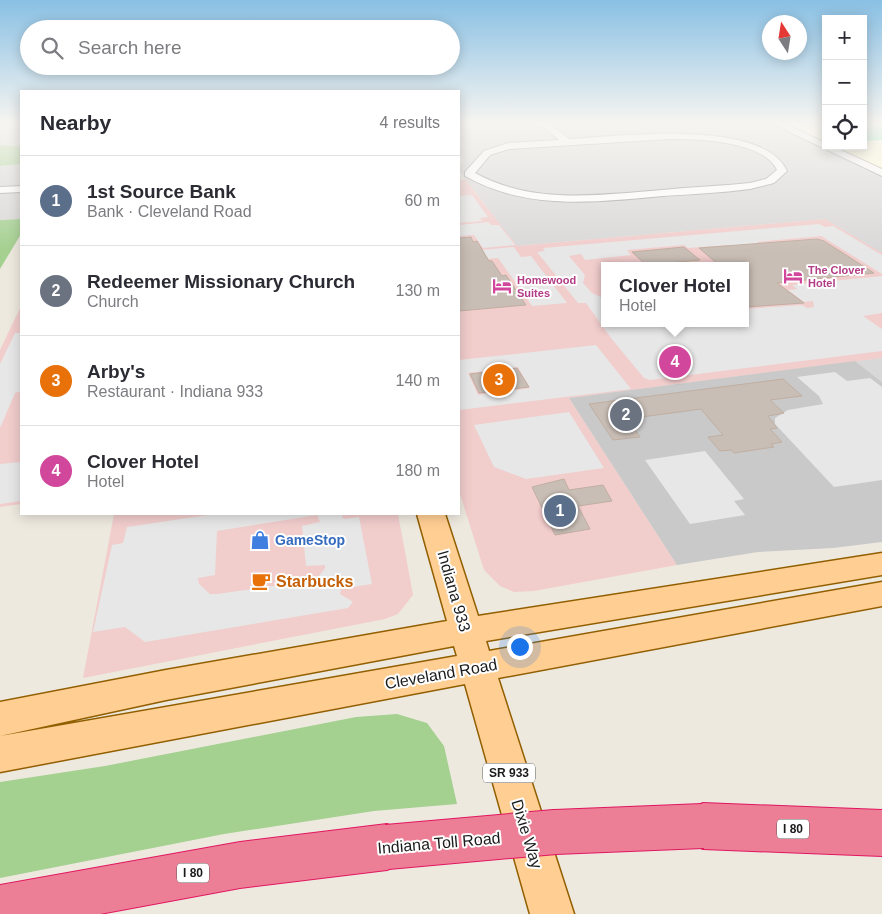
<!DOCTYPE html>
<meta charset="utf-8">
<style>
:root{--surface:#fff;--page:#f2f2f3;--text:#2b2b33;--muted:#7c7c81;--line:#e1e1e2;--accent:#c60004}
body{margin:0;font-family:Arial,sans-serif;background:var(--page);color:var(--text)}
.controls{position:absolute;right:15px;top:15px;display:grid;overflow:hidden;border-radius:0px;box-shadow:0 2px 12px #0003}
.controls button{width:45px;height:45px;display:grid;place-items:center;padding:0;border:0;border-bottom:1px solid var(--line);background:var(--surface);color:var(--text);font:25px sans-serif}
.compass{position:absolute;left:762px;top:15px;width:45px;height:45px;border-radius:50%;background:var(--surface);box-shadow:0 2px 12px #0003;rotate:348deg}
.you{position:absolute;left:519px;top:646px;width:18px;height:18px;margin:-12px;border:4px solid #fff;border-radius:50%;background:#1a73e8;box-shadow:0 0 0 8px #1a73e833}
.badge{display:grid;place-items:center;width:32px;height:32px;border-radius:50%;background:var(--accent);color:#fff;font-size:16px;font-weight:700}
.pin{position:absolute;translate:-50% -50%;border:2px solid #fff;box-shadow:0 1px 5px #0006}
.popup{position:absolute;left:601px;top:262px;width:148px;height:65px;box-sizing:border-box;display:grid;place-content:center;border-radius:0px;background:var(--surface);filter:drop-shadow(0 1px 4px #0005);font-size:16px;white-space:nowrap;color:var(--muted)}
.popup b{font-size:19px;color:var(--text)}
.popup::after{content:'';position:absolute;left:50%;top:100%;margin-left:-10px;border:10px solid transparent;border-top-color:var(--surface)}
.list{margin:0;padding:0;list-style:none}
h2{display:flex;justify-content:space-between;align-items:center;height:65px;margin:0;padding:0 20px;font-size:21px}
h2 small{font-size:16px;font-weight:400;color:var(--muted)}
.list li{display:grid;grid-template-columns:32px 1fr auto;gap:15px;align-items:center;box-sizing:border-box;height:90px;padding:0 20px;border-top:1px solid var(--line)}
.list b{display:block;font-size:19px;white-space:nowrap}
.list p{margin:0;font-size:16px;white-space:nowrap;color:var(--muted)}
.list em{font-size:16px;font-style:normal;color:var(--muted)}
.icon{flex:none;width:28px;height:28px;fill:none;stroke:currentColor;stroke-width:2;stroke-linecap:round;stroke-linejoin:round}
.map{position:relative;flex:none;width:882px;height:914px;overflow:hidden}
.search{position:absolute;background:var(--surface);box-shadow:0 2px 12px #0003;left:20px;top:20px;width:440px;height:55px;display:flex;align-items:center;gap:12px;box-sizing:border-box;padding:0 18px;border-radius:28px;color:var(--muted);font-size:19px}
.panel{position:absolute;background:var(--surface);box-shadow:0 2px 12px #0003;left:20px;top:90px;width:440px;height:425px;border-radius:0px}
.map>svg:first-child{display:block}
</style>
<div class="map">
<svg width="882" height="914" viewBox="0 0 882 914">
<rect width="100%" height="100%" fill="#eee9df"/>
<path fill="#d9d8d8" d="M0,123H21V146L0,145Z
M459,123H770L882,175V253L825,219L517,246L459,171L463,160L459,154Z
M21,164V187L0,188V166Z
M21,190V219L0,220V192Z
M882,358V382L855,361Z"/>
<path fill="#f1cdcc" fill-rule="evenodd" d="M465,179L517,246L825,219L882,253V358L569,398L677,565L534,591L514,592L500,586L484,570L459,491V180ZM605,266H745V323H605Z
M21,306V504L0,507V350Z
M114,514H398L413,595L398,614L385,619L83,678Z"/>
<path fill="#fffed7" d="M780,123H826V144Z
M863,123H882V169L831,146H863Z"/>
<path fill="#c9c9c9" d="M855,361L882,382V542L833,548L758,552L677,565L569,398Z"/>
<path fill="#a4d090" d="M0,145L21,146V164L0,166Z
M21,219V234L0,269V220Z
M397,714L427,723L444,746L457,804L374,811L224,834L0,878V782L105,766L356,717Z"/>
<path fill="#76e4b7" d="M863,123H882V140L863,141Z"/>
<path fill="#e7e7e7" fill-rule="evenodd" d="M472,195L488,217L480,218L482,221L459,223V196Z
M488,222L491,225H499L515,245L483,248L474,235L459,236V225Z
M819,224L825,227L833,226L882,255V274L821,236L757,242L780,259L754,264L728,245L688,248L684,245L627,250L631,255L585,260L581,254L569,256L585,275L583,283L592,293L605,299V323H626L638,327L643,325L642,323H745V309L802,305L807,308L814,307L813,301L804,302L788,290L797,289L792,285L882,276V313L863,316L882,329V351L650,380L644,378L611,338L586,303H578L537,252L545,251L543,248Z
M514,247L521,257L531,256L567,303L532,306L498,258L459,261V252Z
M15,333H21V391L15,393L0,428V364Z
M596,345L631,389L459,410V360ZM518,367L530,388L478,395L468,373Z
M835,372L847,381L870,378L882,387V480L834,487L775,424V418L788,410L823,404L819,396L797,377Z
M569,412L604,468L526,479L494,467L474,425Z
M705,451L744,499L734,501L745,515L690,524L645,460Z
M21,462V501L0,504V464Z
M215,514H343L342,518L345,519L359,517L372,584L341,589L340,594L353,602L348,608L145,642L125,627L93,632L112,545L123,543L127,527ZM317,515L320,522L302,526L306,566L325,565V568L319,576L308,581L217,594H210L199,584L198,578L215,575L217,531Z"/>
<path fill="#c9beb5" stroke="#c0aea1" d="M471,237L473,242L477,241L489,261H492L502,276L506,275L526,305L459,311V238Z
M817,239L824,241L874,273L777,283L804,303L745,307V266H720L699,248Z
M684,247L700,260L646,265L632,252Z
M517,368L529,387L479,393L470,374Z
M783,379L802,396L770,400L784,413L768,416L777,428L770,429L782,442L771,444L774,447L734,453L731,450L720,451L708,437L723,435L701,409L627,419L640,437L613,440L589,404Z
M564,479L569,490L603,485L612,501L578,506L590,529L555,535L532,487Z"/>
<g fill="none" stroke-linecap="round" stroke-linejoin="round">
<g stroke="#a2a2a2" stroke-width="2">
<path id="minor" d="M539,123H549L569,139C619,136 763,118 787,171L774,183L750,189C721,193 692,194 663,196C595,202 526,211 465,176V172L484,151L508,143L559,140ZM670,139C698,139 764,141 777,170L766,179L750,183C721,186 692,187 662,190C600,195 533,205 475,173L490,155L509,149Z
M771,123H783L826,143V146H832L882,169V176Z
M21,186V192L0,193V187Z"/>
</g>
<g stroke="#925f00" stroke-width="3">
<path id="major" d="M417,514H445L478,616L882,553V575L486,641L489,651L882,582V606L498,678L574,914H530L465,684L0,772V736L457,656L454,646L166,700L0,736V702L166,670L447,621Z"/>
</g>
<g stroke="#e11660" stroke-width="2">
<path id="highway" d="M703,803L882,810V856L703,849L687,842L680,826L687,810Z
M387,824L403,831L410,847L403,863L387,870L240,888L100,914H0V885L240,842Z"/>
</g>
<use href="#minor" fill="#fff" fill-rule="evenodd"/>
<use href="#major" fill="#ffce93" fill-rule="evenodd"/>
<use href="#highway" fill="#ec7f96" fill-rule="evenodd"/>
<g stroke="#e11660" stroke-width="46" stroke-linecap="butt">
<path id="highway-bridge" d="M387,847L555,832L703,826"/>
</g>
<use href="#highway-bridge" stroke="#ec7f96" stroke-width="44"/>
</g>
<linearGradient id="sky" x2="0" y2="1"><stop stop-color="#89c0e4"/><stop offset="0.49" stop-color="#f7f5f1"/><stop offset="1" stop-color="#f7f5f1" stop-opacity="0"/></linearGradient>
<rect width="882" height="251" fill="url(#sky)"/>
<defs>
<g id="hotel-bare" transform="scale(1.5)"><path d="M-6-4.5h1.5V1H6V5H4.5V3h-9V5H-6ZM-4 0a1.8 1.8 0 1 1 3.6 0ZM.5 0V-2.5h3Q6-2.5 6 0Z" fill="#d1479c" stroke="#fff" stroke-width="2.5" paint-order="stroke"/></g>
<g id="shop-bare" transform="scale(1.5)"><path d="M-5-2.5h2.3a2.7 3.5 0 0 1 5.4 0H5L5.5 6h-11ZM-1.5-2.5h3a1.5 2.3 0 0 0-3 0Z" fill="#3f7fe0" stroke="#fff" stroke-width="2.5" paint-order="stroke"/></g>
<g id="cafe-bare" transform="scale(1.5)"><path d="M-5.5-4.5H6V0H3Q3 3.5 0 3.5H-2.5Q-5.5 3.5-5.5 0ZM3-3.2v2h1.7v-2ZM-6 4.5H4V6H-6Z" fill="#e8710a" stroke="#fff" stroke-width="2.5" paint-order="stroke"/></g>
</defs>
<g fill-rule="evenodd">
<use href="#hotel-bare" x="793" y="276"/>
<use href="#hotel-bare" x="502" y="286"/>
<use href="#shop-bare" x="260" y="540"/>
<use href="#cafe-bare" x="261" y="581"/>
</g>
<g text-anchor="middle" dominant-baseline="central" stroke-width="4" stroke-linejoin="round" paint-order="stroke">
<g font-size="11" font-weight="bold" fill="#b23c85" stroke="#fff" text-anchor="start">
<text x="808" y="270">The Clover<tspan x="808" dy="13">Hotel</tspan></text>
<text x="517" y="280">Homewood<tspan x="517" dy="13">Suites</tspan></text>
</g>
<g fill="#fff" stroke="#5f5f5f" stroke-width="1">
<rect x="483" y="763.5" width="52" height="19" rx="4"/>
<rect x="777" y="819.5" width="32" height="19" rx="4"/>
<rect x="177" y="863.5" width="32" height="19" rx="4"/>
</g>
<g font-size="12" font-weight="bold" fill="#1b1b1b">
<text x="509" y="773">SR 933</text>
<text x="793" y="829">I 80</text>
<text x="193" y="873">I 80</text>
</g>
<g font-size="14" font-weight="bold" fill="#366cbe" stroke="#fff" text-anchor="start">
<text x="275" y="540">GameStop</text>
</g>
<g font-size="16" font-weight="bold" fill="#c56008" stroke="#fff" text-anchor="start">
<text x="276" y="581">Starbucks</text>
</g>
<g font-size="16" fill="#1b1b1b" stroke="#fff">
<text transform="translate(454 591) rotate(74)">Indiana 933</text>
<text transform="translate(441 674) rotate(-10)">Cleveland Road</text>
<text transform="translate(527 834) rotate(73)">Dixie Way</text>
<text transform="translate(439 843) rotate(-5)">Indiana Toll Road</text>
</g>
</g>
</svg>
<div class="controls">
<button>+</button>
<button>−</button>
<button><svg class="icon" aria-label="locate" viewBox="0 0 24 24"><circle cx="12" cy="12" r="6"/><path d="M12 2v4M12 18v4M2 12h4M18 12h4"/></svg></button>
</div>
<svg class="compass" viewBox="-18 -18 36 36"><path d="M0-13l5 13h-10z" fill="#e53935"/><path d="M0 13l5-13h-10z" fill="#7c7c81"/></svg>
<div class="you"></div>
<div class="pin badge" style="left:560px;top:511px;background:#5c6f8a">1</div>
<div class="pin badge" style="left:626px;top:415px;background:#6b7280">2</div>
<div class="pin badge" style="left:499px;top:380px;background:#e8710a">3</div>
<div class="pin badge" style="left:675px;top:362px;background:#d1479c">4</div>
<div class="popup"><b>Clover Hotel</b>Hotel</div>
<div class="search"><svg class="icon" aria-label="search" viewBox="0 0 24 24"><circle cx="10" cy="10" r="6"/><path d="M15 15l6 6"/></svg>Search here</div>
<section class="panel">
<h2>Nearby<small>4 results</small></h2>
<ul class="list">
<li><span class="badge" style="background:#5c6f8a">1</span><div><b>1st Source Bank</b><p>Bank · Cleveland Road</p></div><em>60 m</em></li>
<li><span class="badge" style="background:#6b7280">2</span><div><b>Redeemer Missionary Church</b><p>Church</p></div><em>130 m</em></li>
<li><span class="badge" style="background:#e8710a">3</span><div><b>Arby's</b><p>Restaurant · Indiana 933</p></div><em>140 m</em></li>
<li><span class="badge" style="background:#d1479c">4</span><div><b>Clover Hotel</b><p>Hotel</p></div><em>180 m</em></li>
</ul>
</section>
</div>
